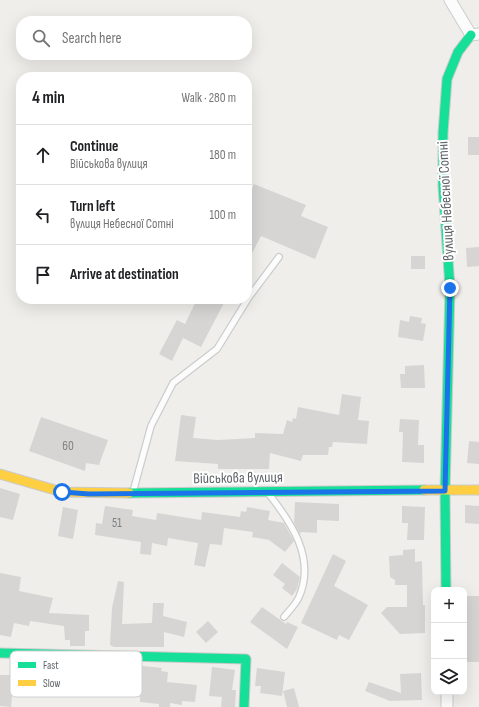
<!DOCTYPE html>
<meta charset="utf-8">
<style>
:root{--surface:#fff;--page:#f2f2f2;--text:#202124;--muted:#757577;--line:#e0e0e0}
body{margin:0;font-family:"Sofia Sans Condensed",sans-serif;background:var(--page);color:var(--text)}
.controls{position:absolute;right:12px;bottom:12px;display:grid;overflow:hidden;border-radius:8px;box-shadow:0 4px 16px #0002}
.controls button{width:36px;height:36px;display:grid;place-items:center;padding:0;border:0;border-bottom:1px solid var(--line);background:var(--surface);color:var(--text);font:20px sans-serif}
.stop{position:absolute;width:12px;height:12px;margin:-9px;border:3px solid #1a73e8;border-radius:50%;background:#fff}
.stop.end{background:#1a73e8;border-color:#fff;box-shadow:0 1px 4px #0008}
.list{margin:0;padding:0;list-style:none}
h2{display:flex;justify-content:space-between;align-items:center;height:52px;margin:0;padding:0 16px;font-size:17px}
h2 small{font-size:13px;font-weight:400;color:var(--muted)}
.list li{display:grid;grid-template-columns:26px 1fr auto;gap:12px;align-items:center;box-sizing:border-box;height:60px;padding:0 16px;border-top:1px solid var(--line)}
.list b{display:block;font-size:15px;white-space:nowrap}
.list p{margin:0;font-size:13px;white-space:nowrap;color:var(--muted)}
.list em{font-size:13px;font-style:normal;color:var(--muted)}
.icon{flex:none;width:22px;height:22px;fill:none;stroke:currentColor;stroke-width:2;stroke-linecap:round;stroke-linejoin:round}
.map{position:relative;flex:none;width:479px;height:707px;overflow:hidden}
.search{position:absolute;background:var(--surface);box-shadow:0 4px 16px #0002;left:16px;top:16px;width:236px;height:44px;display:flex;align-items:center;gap:10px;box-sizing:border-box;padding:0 14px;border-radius:16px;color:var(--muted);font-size:15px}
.panel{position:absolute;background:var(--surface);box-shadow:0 4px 16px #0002;left:16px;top:72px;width:236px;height:232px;border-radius:16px}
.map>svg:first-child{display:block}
</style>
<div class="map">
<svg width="479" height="707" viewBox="0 0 479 707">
<rect width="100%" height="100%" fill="#efeeea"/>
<path fill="#d6d5d3" d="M468,137H479V155H468Z
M254,184L306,205L301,216L328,227L315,259L261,236L247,263V200Z
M479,247V266L467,267L466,248Z
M411,256H425V269H411Z
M197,299H226L201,347L183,338L172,361L159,354L177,320L185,324Z
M410,316L422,318L421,323L426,324L423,341L398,337L400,320L409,322Z
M424,365L425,388H401L400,374H405V366Z
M342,394L361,397L358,420L369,421L367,444L333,442L332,447H329L328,455H303L301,461L270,453L269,469H218V464L175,461L181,415L196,417L193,438L218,440L255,438V433L283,434L287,420L292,422L293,418L296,419L298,407L339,415Z
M41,417L108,440L99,465L86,463L85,471L29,451Z
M400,419L419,420L418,445H424V463L402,462L403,432H399Z
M469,441L479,442V464L467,463Z
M0,488L20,494L13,520L0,517Z
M295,502L339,504V521L317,520V533L301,532L300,534L294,523Z
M465,505L479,506V524L465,523Z
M105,506L133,510L132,516L156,520L157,513L201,520L202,512L240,517L241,511L246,512L247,507L270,511L268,520L284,523L294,541L285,552L269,540L252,537L253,532L224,528L222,545L210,544L205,567L194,565L198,543L168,538L167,546L152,543L151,555L140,554L141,542L95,535L96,523L102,524Z
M402,506L425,507L424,540H407L408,523H402Z
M63,507L78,510L73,539L58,536Z
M415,549V562L422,561L423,605H425V633L400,634L381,613L387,607H407V585H395V580L390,577L389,556L403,555V550Z
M333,554L346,561L334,586L368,605L349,640L339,635L337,640L301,623Z
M282,563L300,577L297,589L292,596L282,588L285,584L273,575Z
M0,573L21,577L19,591L53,598L49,613L89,615V631H85V646H70V640H65L64,626L30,621L29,626L14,623L11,637L0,635Z
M118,581L124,582L122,624L152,623L153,603H164L163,616L187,622L184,637L164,632V647H114L110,645L112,608Z
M467,596H479V662H464V646H466V639H467Z
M262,607L286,624L287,622L298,627L287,649L250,622Z
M208,621L218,632L206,643L196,632Z
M79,665L114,667V665H133L162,668L161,671L168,672L167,682L197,685L195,702L182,701V705L170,703V707H159V704L140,702V697L96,696V689L78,688Z
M212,667L235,670L232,690H236L235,707H221L222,697L209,696Z
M257,668L285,672L282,696L260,693L261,686H255Z
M421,673L422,700L390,701L365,691L369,682L401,693L400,674Z
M0,675H14L11,707L0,706Z
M294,688L299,707H287L283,691Z"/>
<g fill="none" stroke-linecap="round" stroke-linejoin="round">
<g stroke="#cbcccc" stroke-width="8">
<path id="lane" d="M133,492L151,426L173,383L217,349L249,297L279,257
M268,493C291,522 316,558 299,597C296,604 289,611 284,617"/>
</g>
<g stroke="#cbcccc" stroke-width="13">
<path id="street" d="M450,0L471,35L479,34
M447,692V707"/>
</g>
<g stroke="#cacacb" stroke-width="11">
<path id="fast" d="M129,493L424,490
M446,590L445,491L450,288L443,186V133L447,79L458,52L471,35
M0,653L246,659L244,707"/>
</g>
<g stroke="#cacacb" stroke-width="11">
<path id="slow" d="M0,474L62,492L129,493
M424,490H479"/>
</g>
<use href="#lane" stroke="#fdfcfc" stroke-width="5.5"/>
<use href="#street" stroke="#fdfcfc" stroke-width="11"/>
<use href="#fast" stroke="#16e098" stroke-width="9"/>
<use href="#slow" stroke="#ffcf43" stroke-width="9"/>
</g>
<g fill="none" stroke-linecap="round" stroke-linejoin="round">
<path stroke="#1a73e8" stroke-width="5" d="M62,492L89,494L445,491L450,288"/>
</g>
<g text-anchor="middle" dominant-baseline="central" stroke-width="4" stroke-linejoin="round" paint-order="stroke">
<g font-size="13" fill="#7e8184">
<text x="68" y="446">60</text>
<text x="117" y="523">51</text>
</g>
<g font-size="15" fill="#5f6368" stroke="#fff">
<text transform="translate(446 201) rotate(-93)">вулиця Небесної Сотні</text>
<text transform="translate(238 478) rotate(-1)">Військова вулиця</text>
</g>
</g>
<rect x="10" y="651" width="132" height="46" rx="6" fill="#fff" stroke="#cfd0d2" stroke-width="1"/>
<rect x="18" y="662" width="18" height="6" fill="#16e098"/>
<rect x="18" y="680" width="18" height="6" fill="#ffcf43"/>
<g font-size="11" fill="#5f6368">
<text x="43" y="669">Fast</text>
<text x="43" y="687">Slow</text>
</g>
</svg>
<div class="controls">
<button>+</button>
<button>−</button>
<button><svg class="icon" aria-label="layers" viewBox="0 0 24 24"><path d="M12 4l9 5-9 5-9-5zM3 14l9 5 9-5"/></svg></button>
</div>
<div class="stop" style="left:62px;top:492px"></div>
<div class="stop end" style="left:450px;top:288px"></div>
<div class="search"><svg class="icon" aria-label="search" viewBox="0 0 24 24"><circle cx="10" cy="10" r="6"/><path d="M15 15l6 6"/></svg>Search here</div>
<section class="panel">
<h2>4 min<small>Walk · 280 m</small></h2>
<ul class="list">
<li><svg class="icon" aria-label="ahead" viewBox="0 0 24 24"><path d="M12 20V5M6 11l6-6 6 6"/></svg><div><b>Continue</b><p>Військова вулиця</p></div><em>180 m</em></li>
<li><svg class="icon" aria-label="left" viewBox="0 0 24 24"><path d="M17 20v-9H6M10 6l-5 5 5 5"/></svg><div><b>Turn left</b><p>вулиця Небесної Сотні</p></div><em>100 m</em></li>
<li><svg class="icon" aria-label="arrive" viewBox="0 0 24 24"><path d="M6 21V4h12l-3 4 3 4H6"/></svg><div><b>Arrive at destination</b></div></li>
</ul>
</section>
</div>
